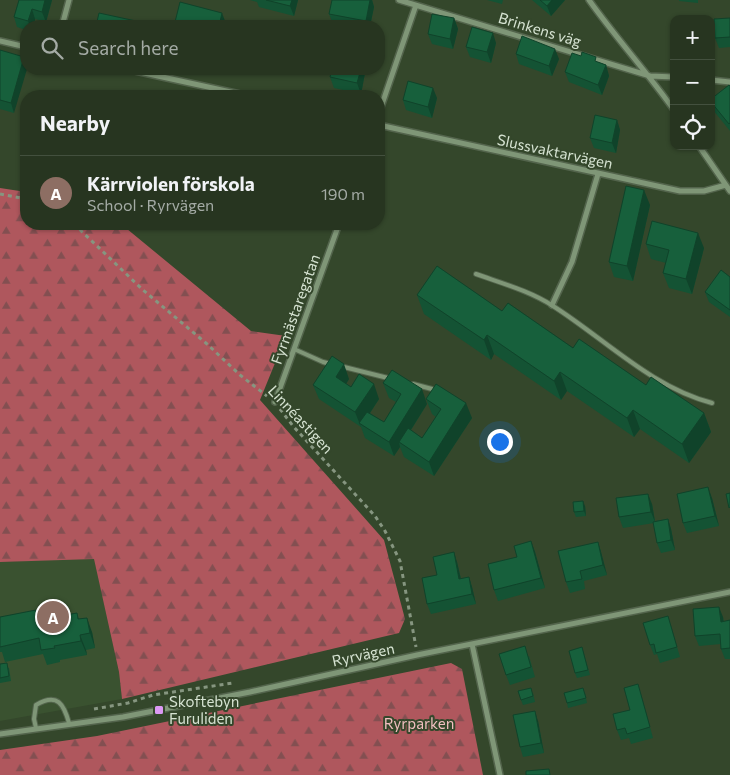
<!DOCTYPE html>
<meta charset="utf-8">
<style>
:root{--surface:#273520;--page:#33402d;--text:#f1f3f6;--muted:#a4aba5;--line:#43503e;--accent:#95b2f1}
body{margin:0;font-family:Commissioner,sans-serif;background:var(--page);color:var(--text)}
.controls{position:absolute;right:15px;top:15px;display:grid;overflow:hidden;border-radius:10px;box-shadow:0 1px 4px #0004}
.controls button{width:45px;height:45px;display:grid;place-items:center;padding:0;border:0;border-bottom:1px solid var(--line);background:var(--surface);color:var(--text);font:25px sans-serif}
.you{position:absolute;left:499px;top:441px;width:18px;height:18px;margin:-12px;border:4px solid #fff;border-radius:50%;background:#1a73e8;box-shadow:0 0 0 8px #1a73e833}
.badge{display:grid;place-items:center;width:32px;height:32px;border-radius:50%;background:var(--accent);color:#fff;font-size:16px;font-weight:700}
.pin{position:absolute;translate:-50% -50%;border:2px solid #fff;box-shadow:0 1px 5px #0006}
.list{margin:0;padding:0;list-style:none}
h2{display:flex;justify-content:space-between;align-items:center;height:65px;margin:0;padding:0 20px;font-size:21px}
h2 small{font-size:16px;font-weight:400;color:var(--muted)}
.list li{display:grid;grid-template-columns:32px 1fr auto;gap:15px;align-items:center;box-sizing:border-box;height:75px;padding:0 20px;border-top:1px solid var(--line)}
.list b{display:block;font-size:19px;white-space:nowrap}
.list p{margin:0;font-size:16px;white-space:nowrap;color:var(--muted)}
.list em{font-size:16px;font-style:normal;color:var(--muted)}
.icon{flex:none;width:28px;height:28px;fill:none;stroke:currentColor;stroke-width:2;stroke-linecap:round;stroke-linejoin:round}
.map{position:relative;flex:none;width:730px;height:775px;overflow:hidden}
.search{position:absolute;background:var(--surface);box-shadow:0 1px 4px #0004;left:20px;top:20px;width:365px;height:55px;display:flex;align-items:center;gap:12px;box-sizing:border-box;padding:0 18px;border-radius:20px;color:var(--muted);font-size:19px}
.panel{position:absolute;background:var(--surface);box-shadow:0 1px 4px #0004;left:20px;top:90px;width:365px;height:140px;border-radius:20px}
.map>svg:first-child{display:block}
</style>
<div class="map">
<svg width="730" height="775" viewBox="0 0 730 775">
<defs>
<pattern id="forest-firs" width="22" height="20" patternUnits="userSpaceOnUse" patternTransform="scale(1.25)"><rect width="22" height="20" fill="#af575d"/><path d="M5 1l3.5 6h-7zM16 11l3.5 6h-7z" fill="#834f51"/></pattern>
</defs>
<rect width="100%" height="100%" fill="#34472b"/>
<path fill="#3a5230" d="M94,558L119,672L122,699L0,721V562Z"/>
<path fill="url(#forest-firs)" d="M0,188L26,192V224H121L251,331L286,336L260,400L384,540L405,619L399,633L122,699L119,672L94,559L0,562Z
M451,663L462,669L483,775H0V750L97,736Z"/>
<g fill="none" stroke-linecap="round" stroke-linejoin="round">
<g stroke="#53644c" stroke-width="6">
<path id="lane" d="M476,274C501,283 530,291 553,306C605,339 651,387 712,403
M294,349L323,362L331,364
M340,366L392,379
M413,384L432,389
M36,728L34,719L36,705C58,692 64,705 69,723"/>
</g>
<g stroke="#53644c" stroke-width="8">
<path id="street" d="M399,0L650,76L674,77
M589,0C616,38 647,72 674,110
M62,26L69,0
M0,41L26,47
M126,69L249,96
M711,80L730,82
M379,113L416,5
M379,125L680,191H704L726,185
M699,146L730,191
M552,305L572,262L598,174
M275,402L339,224
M472,644L500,775
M0,734L123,717L250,692L417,655L730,592"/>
</g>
<path stroke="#869680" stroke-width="3" stroke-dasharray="4 4" stroke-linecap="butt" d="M0,194L26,199
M74,224L143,290L207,344L240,375L267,396
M280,409L293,426L375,516L385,531L400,561L416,647
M94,709L128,703L153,695L233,683"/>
<use href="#lane" stroke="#7f9677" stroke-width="4"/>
<use href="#street" stroke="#7f9677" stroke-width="5"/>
</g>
<path fill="#145334" d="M19,0H52L46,22L35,19L34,26H26V30L17,27L14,17Z
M250,0H298L294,16L259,7L257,2Z
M332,0H372L374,7L370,26H343L333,24L329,14Z
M487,0H503L502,4Z
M532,0H565L551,16Z
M679,0H698V3L679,1Z
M454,18L458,29L453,49L432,44L428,34Z
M730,18V47L719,48L715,38Z
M496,43L491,63L470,57L466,47Z
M0,50L14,113L0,109Z
M516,54L559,59L552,76L519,64Z
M598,62L606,65L609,76L602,95L569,82L565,72Z
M365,73L361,94L334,88L330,77Z
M730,86V131L713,110L711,105V99Z
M437,98L432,118L406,110L403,100Z
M617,120L620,130L616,153L594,148L590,138Z
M650,205L633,281L614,277L609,262Z
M646,244L704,248L692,294L669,288L663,273L666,263L651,259Z
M730,277V317L709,302L705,292Z
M417,295L502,311L646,385L704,413L711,432L689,463L640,429L634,437L567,391L561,400L494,354L491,360L424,314Z
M349,379L346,384L351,387L379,399L370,413L384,422L396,402L389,398L383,383L427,404L411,430L422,438L436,417L432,414L426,399L472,418L434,476L404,457L400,447L394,456L365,438L361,427L319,399L313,385Z
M712,498L719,526L687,533L683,523Z
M652,504L655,521L668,519L671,529L675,550L661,553L657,543L654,523L623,528L619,517Z
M585,506L586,516L576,517L574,512Z
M531,541L535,552L545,588L498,601L494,590Z
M598,542L601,552L607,575L584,581L585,589L570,593L566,582Z
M457,562L461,579L469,577L472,587L476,604L431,614L427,604L437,575Z
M77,613L79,619L92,632L95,648L86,650L87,655L60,660V662L47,665L43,654L5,662L2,652H0V617L40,620Z
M723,617L724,622L730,620V659H725L721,649V644L699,646L695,636Z
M671,626L680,657L660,663L657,654L654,655L650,645Z
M582,647L590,675L577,678L575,673Z
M529,656L535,677L510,685L506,675Z
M0,664L9,668L11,681L0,683Z
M533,693L535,702L523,705L521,700Z
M585,693L587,703L568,708L567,703Z
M641,694L653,738L631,744L629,738L621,740L617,730Z
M538,721L544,753L523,757L520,747Z"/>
<path fill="#10432a" d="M45,0H52L46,22L42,12Z
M292,0H298L294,16L290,6Z
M370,0H372L374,7L370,26H367L366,21Z
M552,0H565L551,16L547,6Z
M32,9L35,19L34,26H30L28,21Z
M222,13L227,26H219Z
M454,18L458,29L453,49L450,39Z
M493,33L496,43L491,63L487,52Z
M379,42L381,47L379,55Z
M555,49L559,59L552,76L549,66Z
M24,57L26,64L27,69L14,113L11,103Z
M606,65L609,76L602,95L598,85Z
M361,69H364L365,73L361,94L357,83Z
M433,88L437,98L432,118L428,107Z
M617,120L620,130L616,153L612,143Z
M644,190L650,205L633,281L627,266Z
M698,233L704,248L692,294L686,279Z
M487,335L494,354L491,360L484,340Z
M344,364L349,379L341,392L336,377Z
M560,372L567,391L561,400L554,381Z
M374,384L379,399L362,425L359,423L361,427L355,412Z
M422,389L427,404L402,444L399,442L400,447L394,456L389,442Z
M466,403L472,418L434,476L429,462Z
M633,410L640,429L634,437L627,418Z
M704,413L711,432L689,463L682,444Z
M708,487L712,498L719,526L715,516Z
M648,494L652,504L655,522L651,512Z
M583,501L585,506L586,516L584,511Z
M668,519L671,529L675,550L671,540Z
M531,541L535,552L545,588L541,578Z
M598,542L601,552L607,575L603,565Z
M454,552L457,562L463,589L459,579Z
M469,577L472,587L476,604L472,594Z
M719,607L723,617L724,632L721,622Z
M87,618L92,632L95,648L90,633Z
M80,635L86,650L87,655L81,641Z
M535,711L538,721L544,753L541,743Z"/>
<path fill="#17603c" stroke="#10432a" d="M19,0H45L42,12L32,9L28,21L14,17Z
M266,0H292L290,6Z
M332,0H370L366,21L329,14Z
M540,0H552L547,6Z
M180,2L222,13L219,26H174Z
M99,13L136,21L135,26H96Z
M432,14L454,18L450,39L428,34Z
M730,18V37L715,38L714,19Z
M251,23L263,26H250Z
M472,27L493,33L487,52L466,47Z
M522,36L555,49L549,66L516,54Z
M0,50L24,57L11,103L0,100Z
M582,52L596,57L595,61L606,65L598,85L565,72L572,53L581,56Z
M332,69H361L357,83L330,77Z
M408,81L433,88L428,107L403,100Z
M729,85L730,86V123L729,124L711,102V99Z
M595,115L617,120L612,143L590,138Z
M626,186L644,190L627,266L609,262Z
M652,221L698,233L686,279L663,273L669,250L646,244Z
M437,266L502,311L508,303L573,348L579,339L646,385L651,377L704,413L682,444L633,410L627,418L560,372L554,381L487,335L484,340L417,295Z
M721,270L730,277V310L705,292Z
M332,356L344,364L336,377L351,387L359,374L374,384L355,412L313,385Z
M392,370L422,389L389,442L359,423L367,412L384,422L401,394L383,383Z
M436,384L466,403L429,462L399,442L408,428L422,438L441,409L426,399Z
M708,487L715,516L683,523L677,494Z
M730,493V507L729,508L726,494Z
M648,494L651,512L619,517L616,498Z
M583,501L584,511L574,512L573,502Z
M668,519L671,540L657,543L653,522Z
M531,541L541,578L494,590L488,564L517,557L514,546Z
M598,542L603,565L580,571L582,579L566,582L558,551Z
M454,552L459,579L469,577L472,594L427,604L422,578L437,575L433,557Z
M719,607L721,622L730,620V648L721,649L720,634L695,636L693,609Z
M36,610L38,620L77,613L78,619L87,618L90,633L80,635L81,641L54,646L55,648L41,650L39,638L0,647V617Z
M668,616L677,647L656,653L654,644L650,645L643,623Z
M525,646L531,667L506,675L499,654Z
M582,647L588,670L575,673L569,651Z
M7,663L9,676L0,678V664Z
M638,684L650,727L627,734L625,728L617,730L613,714L630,710L624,688Z
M531,688L533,696L521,700L518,691Z
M583,688L586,698L567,703L564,693Z
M535,711L541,743L520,747L513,715Z
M549,769L550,775H526V771Z"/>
<rect fill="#dc99f4" stroke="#34472b" stroke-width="2" x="154" y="705" width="10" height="10" rx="2.5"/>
<g text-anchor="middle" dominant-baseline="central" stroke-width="4" stroke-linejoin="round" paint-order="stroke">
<g font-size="15" fill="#d6e3d2" stroke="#34472b">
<text transform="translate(540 29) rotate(17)">Brinkens väg</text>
<text transform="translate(555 151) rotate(12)">Slussvaktarvägen</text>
<text transform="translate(295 309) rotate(-70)">Fyrmästaregatan</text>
<text transform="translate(301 419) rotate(47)">Linnéastigen</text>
<text transform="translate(363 654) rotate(-12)">Ryrvägen</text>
</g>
<g font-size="15" fill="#d6e3d2" stroke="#34472b" text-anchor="start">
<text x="169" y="701">Skoftebyn<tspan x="169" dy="17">Furuliden</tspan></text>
</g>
<g font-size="15" fill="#f2bfc0" stroke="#34472b">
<text x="419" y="723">Ryrparken</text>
</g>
</g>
</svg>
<div class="controls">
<button>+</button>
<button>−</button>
<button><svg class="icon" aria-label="locate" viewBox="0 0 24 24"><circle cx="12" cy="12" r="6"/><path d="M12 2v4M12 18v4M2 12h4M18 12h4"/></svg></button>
</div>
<div class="you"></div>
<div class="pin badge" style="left:53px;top:617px;background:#8d6e63">A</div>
<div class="search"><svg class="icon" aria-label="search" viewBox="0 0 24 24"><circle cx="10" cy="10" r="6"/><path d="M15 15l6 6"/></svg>Search here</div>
<section class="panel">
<h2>Nearby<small></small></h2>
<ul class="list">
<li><span class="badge" style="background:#8d6e63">A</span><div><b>Kärrviolen förskola</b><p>School · Ryrvägen</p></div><em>190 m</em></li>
</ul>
</section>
</div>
